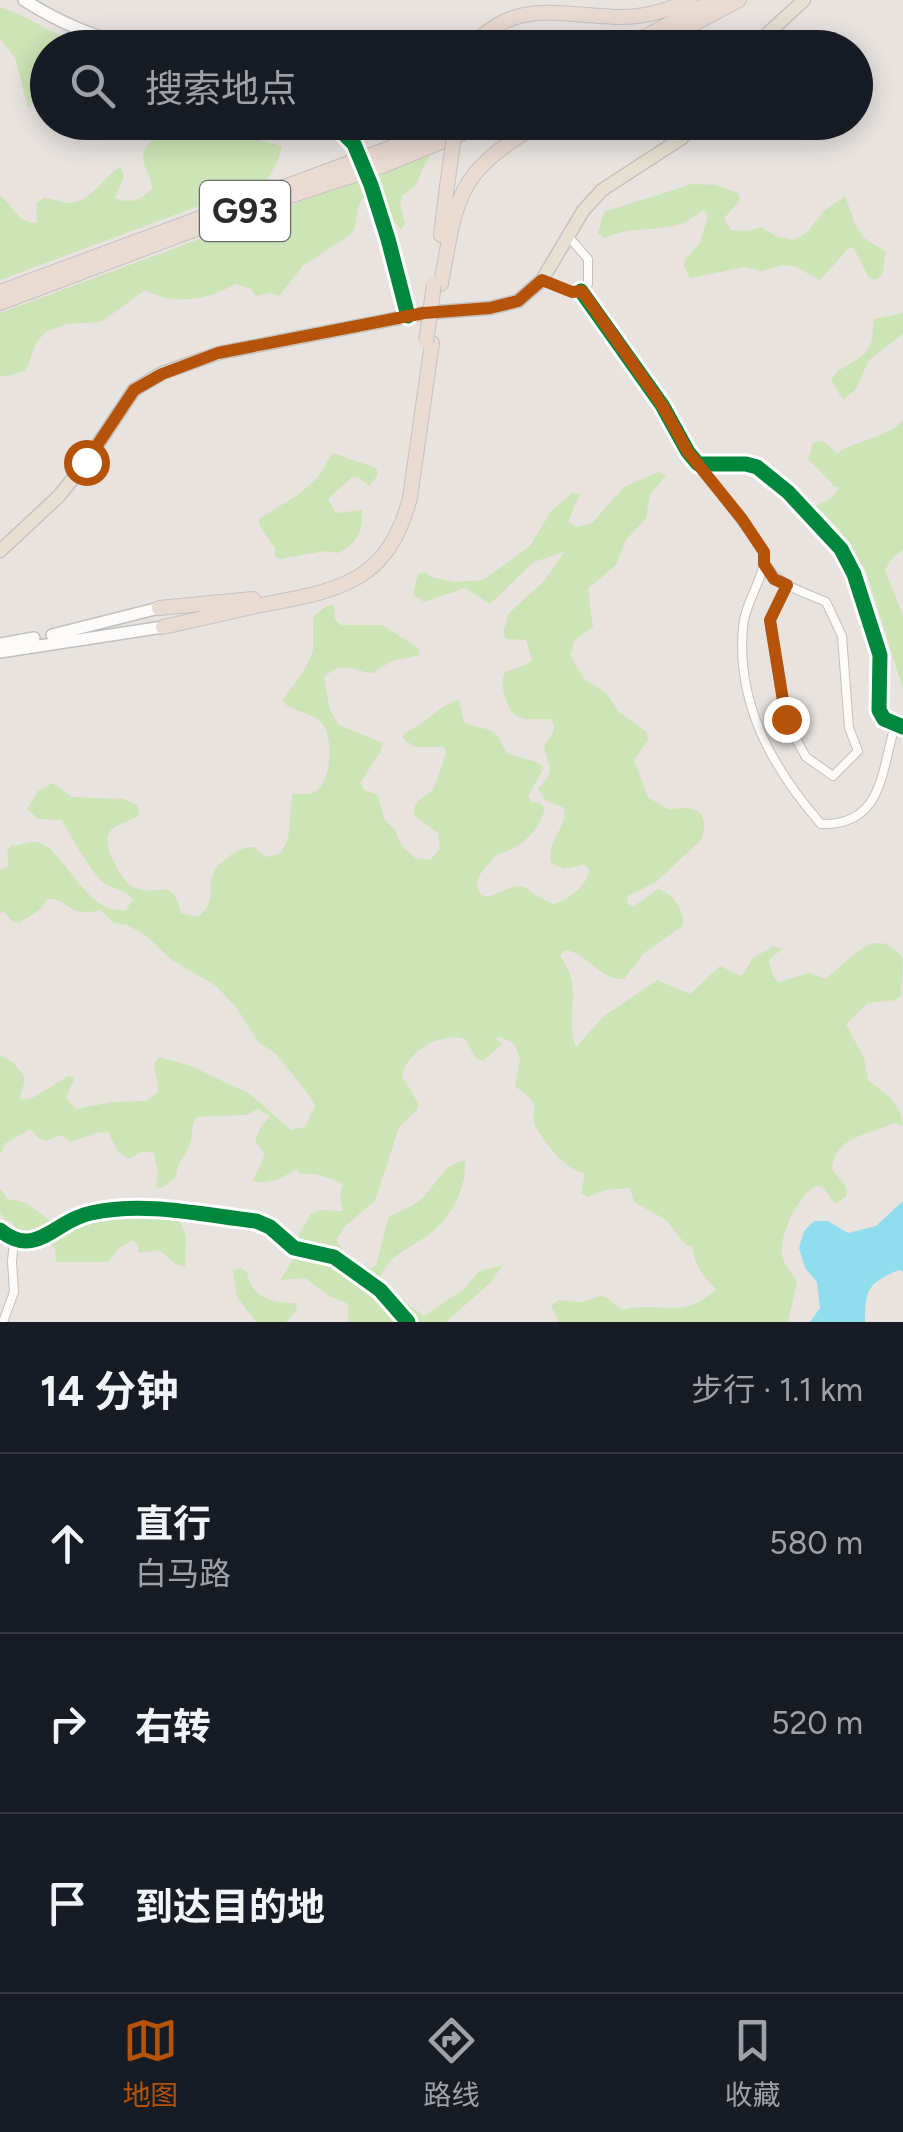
<!DOCTYPE html>
<html lang="zh">
<meta charset="utf-8">
<style>
:root{--surface:#171b24;--page:#20242c;--text:#f1f3f6;--muted:#9ea1a6;--line:#363941;--accent:#b45309}
body{margin:0;font-family:Figtree,"Noto Sans SC",sans-serif;background:var(--page);color:var(--text)}
.stop{position:absolute;width:30px;height:30px;margin:-22px;border:8px solid #b45309;border-radius:50%;background:#fff}
.stop.end{background:#b45309;border-color:#fff;box-shadow:0 2px 10px #0008}
.list{margin:0;padding:0;list-style:none}
h2{display:flex;justify-content:space-between;align-items:center;height:130px;margin:0;padding:0 40px;font-size:42px}
h2 small{font-size:32px;font-weight:400;color:var(--muted)}
.list li{display:grid;grid-template-columns:65px 1fr auto;gap:30px;align-items:center;box-sizing:border-box;height:180px;padding:0 40px;border-top:2px solid var(--line)}
.list b{display:block;font-size:38px;white-space:nowrap}
.list p{margin:0;font-size:32px;white-space:nowrap;color:var(--muted)}
.list em{font-size:32px;font-style:normal;color:var(--muted)}
.icon{flex:none;width:55px;height:55px;fill:none;stroke:currentColor;stroke-width:2;stroke-linecap:round;stroke-linejoin:round}
.map{position:relative;flex:none;width:903px;height:1322px;overflow:hidden}
.search{position:absolute;background:var(--surface);box-shadow:0 5px 25px #0003;left:30px;right:30px;top:30px;height:110px;display:flex;align-items:center;gap:25px;box-sizing:border-box;padding:0 35px;border-radius:55px;color:var(--muted);font-size:38px}
.sheet{height:670px;background:var(--surface)}
nav{display:flex;justify-content:space-around;align-items:center;box-sizing:border-box;height:140px;border-top:2px solid var(--line);background:var(--surface);font-size:28px;color:var(--muted)}
nav a{display:grid;justify-items:center;gap:5px}
nav .on{color:var(--accent)}
.map>svg:first-child{display:block}
</style>
<div class="map">
<svg width="903" height="1322" viewBox="0 0 903 1322">
<rect width="100%" height="100%" fill="#e8e3df"/>
<path fill="#cde4b6" d="M0,7C25,15 43,28 68,39L78,35L96,47L48,48L47,91L28,107L15,58L0,39Z
M189,123H239L257,140L282,146L278,161L266,181L0,280V196C13,204 17,224 37,223L36,204L43,198C52,198 59,202 67,203C90,205 103,175 121,167L124,176L115,198C130,204 140,201 152,189C152,177 142,166 143,157C145,134 175,133 189,123Z
M431,153L415,186L402,196L400,203L405,224L401,230L377,205L363,199C353,210 360,223 351,234L303,266L279,296L271,293L256,296L251,289L235,284C207,300 175,306 145,290L101,322L67,324L45,332L35,345L26,371L0,377V313Z
M692,184L716,185L738,193L740,200L724,218L731,230L748,231L762,227L775,236L793,240L806,233L825,210L845,196L856,226L864,238L886,252L882,275L876,279L869,278L853,247L848,249L820,280L796,267L783,265L761,271L746,267L690,278L684,266L685,259L700,243L708,216L703,210C670,239 645,221 604,238L598,233L604,212Z
M903,313V334L869,360L855,390L843,400L831,380C839,364 862,363 870,345C874,338 872,327 874,319Z
M903,420V550L893,557L885,570L903,616V689L865,569L837,527L816,506L831,498L840,487L834,486L808,459L813,443L823,441L837,453C858,439 886,439 903,420Z
M333,453L376,468L378,475L369,486L359,478L352,477L328,499L336,513L362,510C364,530 356,545 338,553L324,551L280,559L274,555L275,548L259,525V519L299,494L317,478Z
M659,472L666,476L650,494L646,518L625,541L616,565L588,589L593,627L575,640L570,655L584,679L606,693L620,713L647,732L648,740L634,760L648,797L669,810C695,804 711,811 701,840L656,882L628,896L627,903L633,907L658,889C673,893 685,911 683,926L644,953L624,979C598,980 588,952 564,950L560,956C586,990 563,1015 576,1047L603,1017L657,980L690,994L720,966L742,976L753,958L773,946L782,949L769,960L773,976L778,982L810,973L825,979C852,960 874,922 903,958L901,996L896,1000L868,1003L846,1024L864,1058L868,1080C884,1092 903,1105 903,1126L893,1123C871,1135 835,1135 832,1169L847,1188V1196L835,1204L824,1188L817,1186C798,1194 780,1234 782,1254C783,1265 793,1273 797,1282L788,1322H559L551,1306L558,1300C567,1300 577,1304 585,1301C609,1294 600,1293 622,1310C662,1300 681,1322 716,1289C703,1276 694,1265 692,1246L686,1245L666,1220L634,1202L630,1188L605,1190L588,1197L581,1193L585,1173C570,1175 543,1141 535,1126C531,1117 537,1111 533,1103C530,1096 521,1091 515,1086L520,1058L514,1044L501,1037L495,1039L503,1043L483,1061L476,1058L465,1039C442,1031 406,1052 402,1076L418,1103L417,1110L399,1127L375,1201L345,1226L336,1240L354,1267L370,1268L376,1266L389,1216C399,1212 412,1207 420,1200C436,1187 442,1163 465,1161C467,1189 449,1221 427,1236C408,1249 390,1255 380,1277L382,1285L424,1316L464,1289L479,1271L503,1265L490,1283L446,1322H348V1304L329,1296L305,1278L280,1280L300,1248L299,1234L311,1214L319,1210L343,1211L340,1196L343,1183L316,1174H300L296,1169C284,1178 268,1185 253,1181L265,1154L255,1141L260,1128L270,1116L258,1109L246,1115L196,1117C190,1127 194,1133 190,1144C185,1158 178,1158 176,1177L162,1188L156,1187L158,1171L153,1152H141L128,1159L118,1151L108,1132L95,1133L71,1142L60,1135L46,1141L39,1139L30,1129L6,1143L0,1154V1056L13,1062L25,1078L20,1100L34,1097L68,1076L75,1077L66,1098L76,1109L113,1102L146,1101L159,1091L154,1064L159,1057L191,1066L250,1094L291,1130L305,1127L315,1106L312,1099L276,1054L258,1042L236,1007L216,986L172,960L145,935L127,925L114,923L100,910C68,919 69,898 48,899L39,910L19,923L13,922L3,911L0,913V870L9,866L7,851C15,842 9,846 20,845C23,844 32,841 36,842C64,845 83,915 126,910L133,899C124,890 114,889 104,883C95,878 67,831 62,820L38,819L27,809L38,791L53,783L72,797L123,799L137,805L140,814C131,823 114,822 108,835C103,846 123,884 134,888C159,898 172,874 181,913L198,917C220,897 205,890 214,872C220,861 241,845 254,847L265,857L280,854L288,840L292,794C301,793 308,796 315,792C331,783 334,740 323,725C314,712 293,713 282,701L305,669L313,651V617L326,606L334,605L335,619L341,625H382L418,648L420,655L392,661L372,673C352,671 340,659 324,678L330,710L339,725L383,743L381,751L360,783L364,790L378,795L384,819L395,830L402,846L415,858L430,860L440,849L438,833L414,816C412,802 423,797 433,790L446,753L444,747H415L402,738L405,732C426,726 438,704 459,700L464,722C490,735 492,719 507,754L537,762L544,768L528,796L532,803L539,802L545,808C539,833 519,849 496,855C486,869 470,877 481,895L488,897C536,876 515,890 554,904C568,899 589,885 589,869L584,865L564,869L551,863C546,840 567,831 564,808L545,800L538,789C558,766 548,770 544,746C550,735 558,732 551,719C526,719 512,723 505,697C502,686 501,683 505,672L527,664L532,659L526,640L507,639L503,634L508,614L544,581L564,552L534,562L490,604L465,588L424,602L413,594L418,574L425,572L431,577L455,582L483,580L530,546L551,511L572,493L580,494L568,522L576,527L592,523L624,487Z
M0,1189L9,1200C34,1197 47,1230 72,1227C97,1224 131,1197 153,1210L156,1217L180,1221L186,1236L185,1267L177,1265L159,1250L138,1253V1245L133,1240L118,1249L108,1262H56L55,1248L50,1243L18,1241L13,1222L5,1220L0,1213Z
M241,1268L247,1272C252,1299 272,1303 295,1303L297,1310L286,1322H256L237,1297L233,1270Z"/>
<path fill="#90dded" d="M903,1201V1272L899,1270C868,1283 865,1289 865,1322H810L820,1308L817,1282L805,1268L799,1248L804,1231L814,1221H828L848,1233L876,1226Z"/>
<g fill="none" stroke-linecap="round" stroke-linejoin="round">
<g stroke="#c1c0c1" stroke-width="10">
<path id="street" d="M542,280L572,292L581,291L588,284V259L568,236
M581,291L662,405L688,452L698,464H746L757,467L788,492L841,549L854,574L880,655L879,710L884,719L903,727
M698,464L765,552C765,579 745,601 743,627C736,703 772,768 821,824C883,826 881,771 895,726
M765,563C778,586 802,591 826,602L842,636L849,728L858,751L833,776L806,757L785,719L769,621L787,585
M0,1230C36,1260 55,1220 91,1213C146,1201 202,1215 256,1221L270,1227L294,1248L334,1257L380,1290L408,1322
M3,1322L14,1292L12,1261L14,1242"/>
</g>
<g stroke="#c1c0c1" stroke-width="14">
<path id="secondary" d="M24,0C60,23 93,36 134,48
M332,122L356,149
M371,185L388,239L408,316
M52,635L159,608
M0,644L34,638
M0,652L163,627"/>
</g>
<g stroke="#c4c2c1" stroke-width="15">
<path id="primary" d="M752,48L804,0
M0,551L59,496L86,462L134,390L162,373L219,353L425,313L490,308L518,301L542,280L583,211L602,190L682,138L692,122"/>
</g>
<g stroke="#c4c2c1" stroke-width="16">
<path id="highway" d="M470,48C514,0 551,14 615,17C640,18 667,11 690,0
M623,48L715,0
M648,48L739,0
M441,235L447,186
M441,284C458,190 457,173 542,122
M0,292L460,122
M0,303L244,211L382,166L490,122
M159,608L253,599
M163,627C196,620 228,612 261,605C339,590 387,584 410,498L432,343"/>
</g>
<use href="#street" stroke="#fcfbfa" stroke-width="8"/>
<use href="#secondary" stroke="#fcfbfa" stroke-width="11"/>
<use href="#primary" stroke="#e7e0d2" stroke-width="12"/>
<use href="#highway" stroke="#e9dad2" stroke-width="14"/>
<g stroke="#c1c0c1" stroke-width="14" stroke-linecap="butt">
<path id="secondary-bridge" d="M356,149L371,185"/>
</g>
<g stroke="#c4c2c1" stroke-width="16" stroke-linecap="butt">
<path id="highway-bridge" d="M447,186L456,122
M426,342L434,284"/>
</g>
<use href="#secondary-bridge" stroke="#fcfbfa" stroke-width="11"/>
<use href="#highway-bridge" stroke="#e9dad2" stroke-width="14"/>
<g stroke="#fff" stroke-width="21">
<path id="cycleway" d="M332,122L354,144L371,185L388,239L408,316
M581,291L662,405L688,452L698,464H746L757,467L788,492L841,549L854,574L880,655L879,710L884,719L903,727
M0,1230C36,1260 55,1220 91,1213C146,1201 202,1215 256,1221L270,1227L294,1248L334,1257L380,1290L408,1322"/>
</g>
<use href="#cycleway" stroke="#00873e" stroke-width="15"/>
</g>
<g fill="none" stroke-linecap="round" stroke-linejoin="round">
<path stroke="#b45309" stroke-width="12" d="M86,462L134,390L162,374L218,353L424,313L490,308L518,301L542,280L572,292L582,291L662,405L688,452L742,519L764,552V564L774,579L787,585L770,620L786,719"/>
</g>
<g text-anchor="middle" dominant-baseline="central" stroke-width="10" stroke-linejoin="round" paint-order="stroke">
<rect fill="#fff" stroke="#6a6a6a" stroke-width="2.5" x="200" y="181" width="90" height="60" rx="8"/>
<g font-size="35" font-weight="bold" fill="#2a2a2a">
<text x="245" y="211">G93</text>
</g>
</g>
</svg>
<div class="stop" style="left:86px;top:462px"></div>
<div class="stop end" style="left:786px;top:719px"></div>
<div class="search"><svg class="icon" aria-label="search" viewBox="0 0 24 24"><circle cx="10" cy="10" r="6"/><path d="M15 15l6 6"/></svg>搜索地点</div>
</div>
<section class="sheet">
<h2>14 分钟<small>步行 · 1.1 km</small></h2>
<ul class="list">
<li><svg class="icon" aria-label="ahead" viewBox="0 0 24 24"><path d="M12 20V5M6 11l6-6 6 6"/></svg><div><b>直行</b><p>白马路</p></div><em>580 m</em></li>
<li><svg class="icon" aria-label="right" viewBox="0 0 24 24"><path d="M7 20v-9h11M14 6l5 5-5 5"/></svg><div><b>右转</b></div><em>520 m</em></li>
<li><svg class="icon" aria-label="arrive" viewBox="0 0 24 24"><path d="M6 21V4h12l-3 4 3 4H6"/></svg><div><b>到达目的地</b></div></li>
</ul>
</section>
<nav>
<a class="on"><svg class="icon" aria-label="map" viewBox="0 0 24 24"><path d="M3 6l6-2 6 2 6-2v14l-6 2-6-2-6 2zM9 4v14M15 6v14"/></svg>地图</a>
<a><svg class="icon" aria-label="directions" viewBox="0 0 24 24"><path d="M12 3l9 9-9 9-9-9zM9 14v-3h6M13 9l2 2-2 2"/></svg>路线</a>
<a><svg class="icon" aria-label="saved" viewBox="0 0 24 24"><path d="M7 4h10v16l-5-4-5 4z"/></svg>收藏</a>
</nav>
